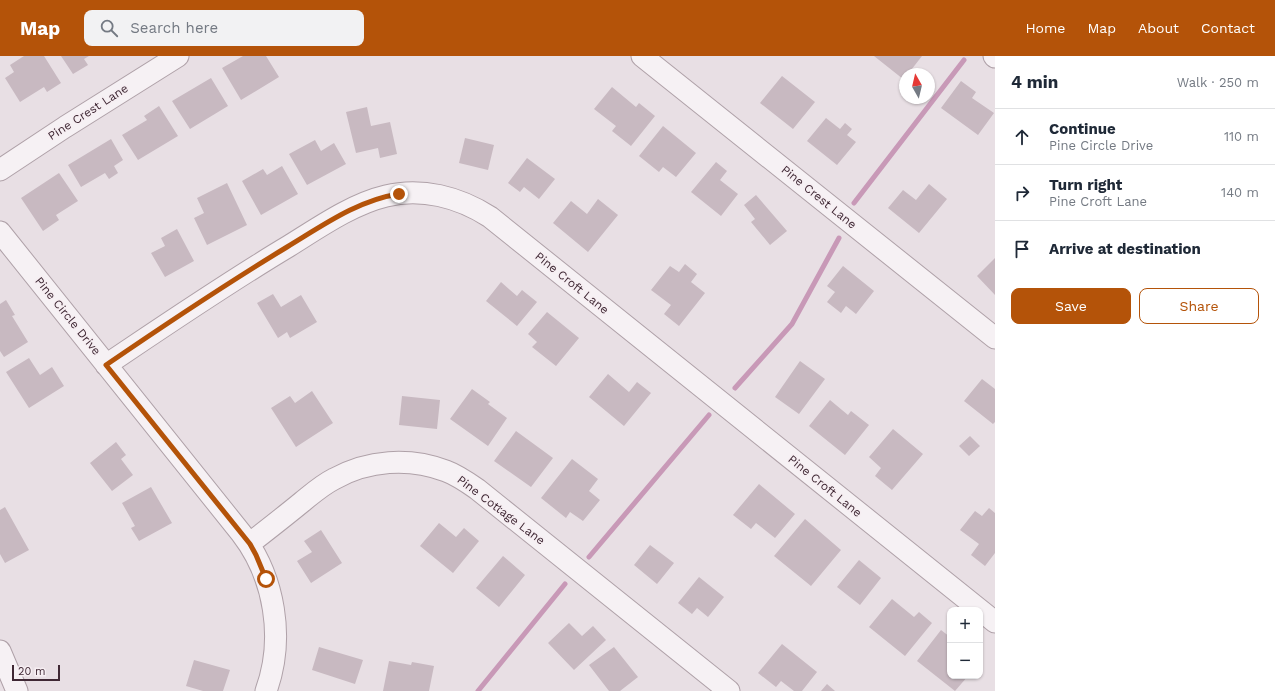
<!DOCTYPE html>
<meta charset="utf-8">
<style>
:root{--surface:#fff;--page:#f2f2f3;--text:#1f2937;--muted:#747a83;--line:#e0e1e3;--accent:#b45309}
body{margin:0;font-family:"Work Sans",sans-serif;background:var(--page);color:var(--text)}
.controls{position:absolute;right:12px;bottom:12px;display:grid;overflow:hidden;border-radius:8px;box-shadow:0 1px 3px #0004}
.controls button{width:36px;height:36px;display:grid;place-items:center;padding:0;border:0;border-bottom:1px solid var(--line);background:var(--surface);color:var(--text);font:20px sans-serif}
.compass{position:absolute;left:899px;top:12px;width:36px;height:36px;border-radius:50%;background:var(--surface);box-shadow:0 1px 3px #0004;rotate:352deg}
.scale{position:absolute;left:12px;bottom:10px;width:48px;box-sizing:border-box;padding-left:4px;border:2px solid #3f2834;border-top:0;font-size:11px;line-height:14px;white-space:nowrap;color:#3f2834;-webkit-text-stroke:3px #f6eef2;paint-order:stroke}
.stop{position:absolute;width:12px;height:12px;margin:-9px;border:3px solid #b45309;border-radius:50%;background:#fff}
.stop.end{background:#b45309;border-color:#fff;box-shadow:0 1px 4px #0008}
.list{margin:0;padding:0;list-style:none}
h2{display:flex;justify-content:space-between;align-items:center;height:52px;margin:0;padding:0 16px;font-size:17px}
h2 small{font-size:13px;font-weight:400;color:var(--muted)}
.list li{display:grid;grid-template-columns:26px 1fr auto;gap:12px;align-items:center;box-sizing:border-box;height:56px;padding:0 16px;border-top:1px solid var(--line)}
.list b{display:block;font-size:15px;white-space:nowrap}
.list p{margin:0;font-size:13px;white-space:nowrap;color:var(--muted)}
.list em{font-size:13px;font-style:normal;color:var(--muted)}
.actions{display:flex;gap:8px;padding:12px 16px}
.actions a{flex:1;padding:9px 0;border:1px solid var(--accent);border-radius:8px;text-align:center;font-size:14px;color:var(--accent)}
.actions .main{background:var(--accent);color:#fff}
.icon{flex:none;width:22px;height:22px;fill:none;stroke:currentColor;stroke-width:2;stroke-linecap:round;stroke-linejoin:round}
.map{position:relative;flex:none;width:995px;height:635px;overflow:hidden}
header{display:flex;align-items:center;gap:24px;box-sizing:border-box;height:56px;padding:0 20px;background:var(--accent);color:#fff}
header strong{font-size:19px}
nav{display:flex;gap:22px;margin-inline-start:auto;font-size:14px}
.search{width:280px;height:36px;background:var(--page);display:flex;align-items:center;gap:10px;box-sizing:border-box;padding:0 14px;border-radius:8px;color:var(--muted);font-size:15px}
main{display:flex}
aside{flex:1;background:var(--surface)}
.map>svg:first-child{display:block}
</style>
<header>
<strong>Map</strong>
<div class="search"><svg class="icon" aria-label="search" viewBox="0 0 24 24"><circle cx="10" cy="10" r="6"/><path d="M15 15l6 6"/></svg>Search here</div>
<nav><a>Home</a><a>Map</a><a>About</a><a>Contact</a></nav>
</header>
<main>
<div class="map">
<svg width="995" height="635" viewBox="0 0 995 635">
<rect width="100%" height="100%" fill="#e8dfe4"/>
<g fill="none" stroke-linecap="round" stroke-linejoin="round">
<path stroke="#c899b7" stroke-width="5" d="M854,147L964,4
M735,332L792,268L839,182
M589,501L709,359
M478,635L565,528"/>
</g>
<path fill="#c8b9c1" d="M24,0H44L61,27L47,36L44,31L20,46L5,22L14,16L10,9Z
M61,0H89L84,3L88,9L73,18Z
M243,0H266L279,21L241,44L222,12Z
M874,0H922L908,18H905L903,23Z
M782,20L815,46L793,73L760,47Z
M211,22L228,50L190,73L172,45Z
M961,25L976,36L972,42L994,57L978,79L941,52Z
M612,31L636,51L639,47L655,60L631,90L612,75L616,70L594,53Z
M159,50L178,80L138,104L122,79L147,64L144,60Z
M367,51L371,70L390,66L397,98L380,102L378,92L356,97L346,56Z
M826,62L840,73L845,67L852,73L847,79L856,86L837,109L807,85Z
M663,70L696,97L676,121L663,111L659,116L639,100Z
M465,82L494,89L488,114L459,107Z
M111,83L123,104L114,110L118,117L109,123L105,117L81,131L68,109Z
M315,84L321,95L334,87L346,108L307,129L289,98Z
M527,102L555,123L539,143L524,131L520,136L508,127Z
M716,106L727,115L720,124L738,138L721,160L691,136Z
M282,110L298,138L261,159L242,125L263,113L267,119Z
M59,117L78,145L56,159L59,164L43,175L21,142Z
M227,127L247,169L207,189L194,162L204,157L197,142Z
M929,128L947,143L919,177L888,152L903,134L916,144Z
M756,139L787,175L770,189L751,166L755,163L744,149Z
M598,143L618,159L588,196L553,167L571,145L587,158Z
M177,173L194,205L165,221L151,197L165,190L161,182Z
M995,202V239L977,220Z
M685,208L697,218L691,226L705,237L679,270L664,258L671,249L651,234L670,210L679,216Z
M843,210L874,235L856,258L846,250L841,257L827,246L835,236L827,230Z
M501,226L517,240L522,234L537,246L517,270L486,245Z
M273,238L281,251L301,239L317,266L290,282L287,276L278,282L257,247Z
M6,244L15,259L12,260L28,286L4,301L0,295V248Z
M547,256L579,282L556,310L532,291L537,286L528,278Z
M29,302L40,319L52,311L64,330L29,352L6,316Z
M800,305L825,323L799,358L775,341Z
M608,318L629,336L637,326L651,337L624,370L589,341Z
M982,323L995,333V366L993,368L964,345Z
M472,333L490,346L488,348L507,362L488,390L450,363Z
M312,335L333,367L296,391L271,352L290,340L295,347Z
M402,340L440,344L437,373L399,369Z
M830,344L848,359L851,355L869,369L845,399L809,370Z
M893,373L923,398L892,434L875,420L881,412L869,401Z
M516,375L553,402L531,431L494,405Z
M970,380L980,390L969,400L959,390Z
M116,386L126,399L121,403L133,419L112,435L90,407Z
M572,403L598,423L589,435L600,444L583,465L570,456L566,462L541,442Z
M759,428L795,458L775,482L756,467L751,473L733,459Z
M151,431L172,467L139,485L131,472L135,470L122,447Z
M5,451L29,494L5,507L0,498V454Z
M989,452L995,457V497L985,510L971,499L979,488L960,474L975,455L982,460Z
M805,463L841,494L811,530L774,500Z
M439,467L456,481L464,472L479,485L453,517L420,490Z
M321,474L342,507L311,527L297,505L312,496L304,485Z
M650,489L674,507L657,528L634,509Z
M503,500L525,519L499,551L476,532Z
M859,504L881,522L860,549L837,531Z
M699,521L724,541L708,561L697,552L692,558L678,547Z
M892,543L914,561L919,556L932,567L905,600L869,571Z
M569,567L582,580L593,570L606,584L574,614L548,587Z
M941,574L950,581V620H968L955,635L917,605Z
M782,588L817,616L802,635H794L781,625L776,631L758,617Z
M319,591L363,604L355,628L312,614Z
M614,591L638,621L620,635H609L589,609Z
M194,604L230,614L223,635H203L186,630Z
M389,605L411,609L412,606L434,610L429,635H383Z
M827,628L835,635H821Z"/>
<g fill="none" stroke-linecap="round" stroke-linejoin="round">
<g stroke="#afa1a8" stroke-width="23">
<path id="minor" d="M642,0L995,282
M994,0L995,1
M0,114L65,71L178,0
M0,176L241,477C275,521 285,583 266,635
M106,309C167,268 227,227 289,190C318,172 352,148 386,140C421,131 459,141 490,161L995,566
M249,488C267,474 285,460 302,446C312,438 322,429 334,423C368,404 409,401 446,415C457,419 467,426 477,433L729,635
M0,595L17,635"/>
</g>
<use href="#minor" stroke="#f6f1f4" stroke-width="21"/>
</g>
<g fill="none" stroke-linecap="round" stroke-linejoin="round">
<path stroke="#b45309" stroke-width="5" d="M266,523L256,499L250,488L106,309C166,268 226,228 287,191C322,170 358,144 399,138"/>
</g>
<g text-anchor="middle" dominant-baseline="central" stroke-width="3" stroke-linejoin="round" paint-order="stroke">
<g font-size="12" fill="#3f2834" stroke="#f6eef2">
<text transform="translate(88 56) rotate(-33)">Pine Crest Lane</text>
<text transform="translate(819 141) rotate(39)">Pine Crest Lane</text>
<text transform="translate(572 227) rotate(39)">Pine Croft Lane</text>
<text transform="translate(68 260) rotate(51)">Pine Circle Drive</text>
<text transform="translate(825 430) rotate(39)">Pine Croft Lane</text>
<text transform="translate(501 454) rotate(37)">Pine Cottage Lane</text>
</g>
</g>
</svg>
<div class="controls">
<button>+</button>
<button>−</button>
</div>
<svg class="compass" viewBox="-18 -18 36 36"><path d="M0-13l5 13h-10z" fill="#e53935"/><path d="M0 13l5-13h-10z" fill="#747a83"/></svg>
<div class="scale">20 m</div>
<div class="stop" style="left:266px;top:523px"></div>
<div class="stop end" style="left:399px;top:138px"></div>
</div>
<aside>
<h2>4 min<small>Walk · 250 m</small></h2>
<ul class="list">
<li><svg class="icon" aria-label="ahead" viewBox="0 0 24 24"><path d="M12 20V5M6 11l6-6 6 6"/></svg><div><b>Continue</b><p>Pine Circle Drive</p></div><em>110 m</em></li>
<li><svg class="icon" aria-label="right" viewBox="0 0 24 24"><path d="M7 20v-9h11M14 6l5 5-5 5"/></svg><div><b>Turn right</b><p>Pine Croft Lane</p></div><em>140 m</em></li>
<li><svg class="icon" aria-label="arrive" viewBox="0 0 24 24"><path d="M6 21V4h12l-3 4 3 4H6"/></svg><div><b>Arrive at destination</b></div></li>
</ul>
<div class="actions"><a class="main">Save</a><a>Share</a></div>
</aside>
</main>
